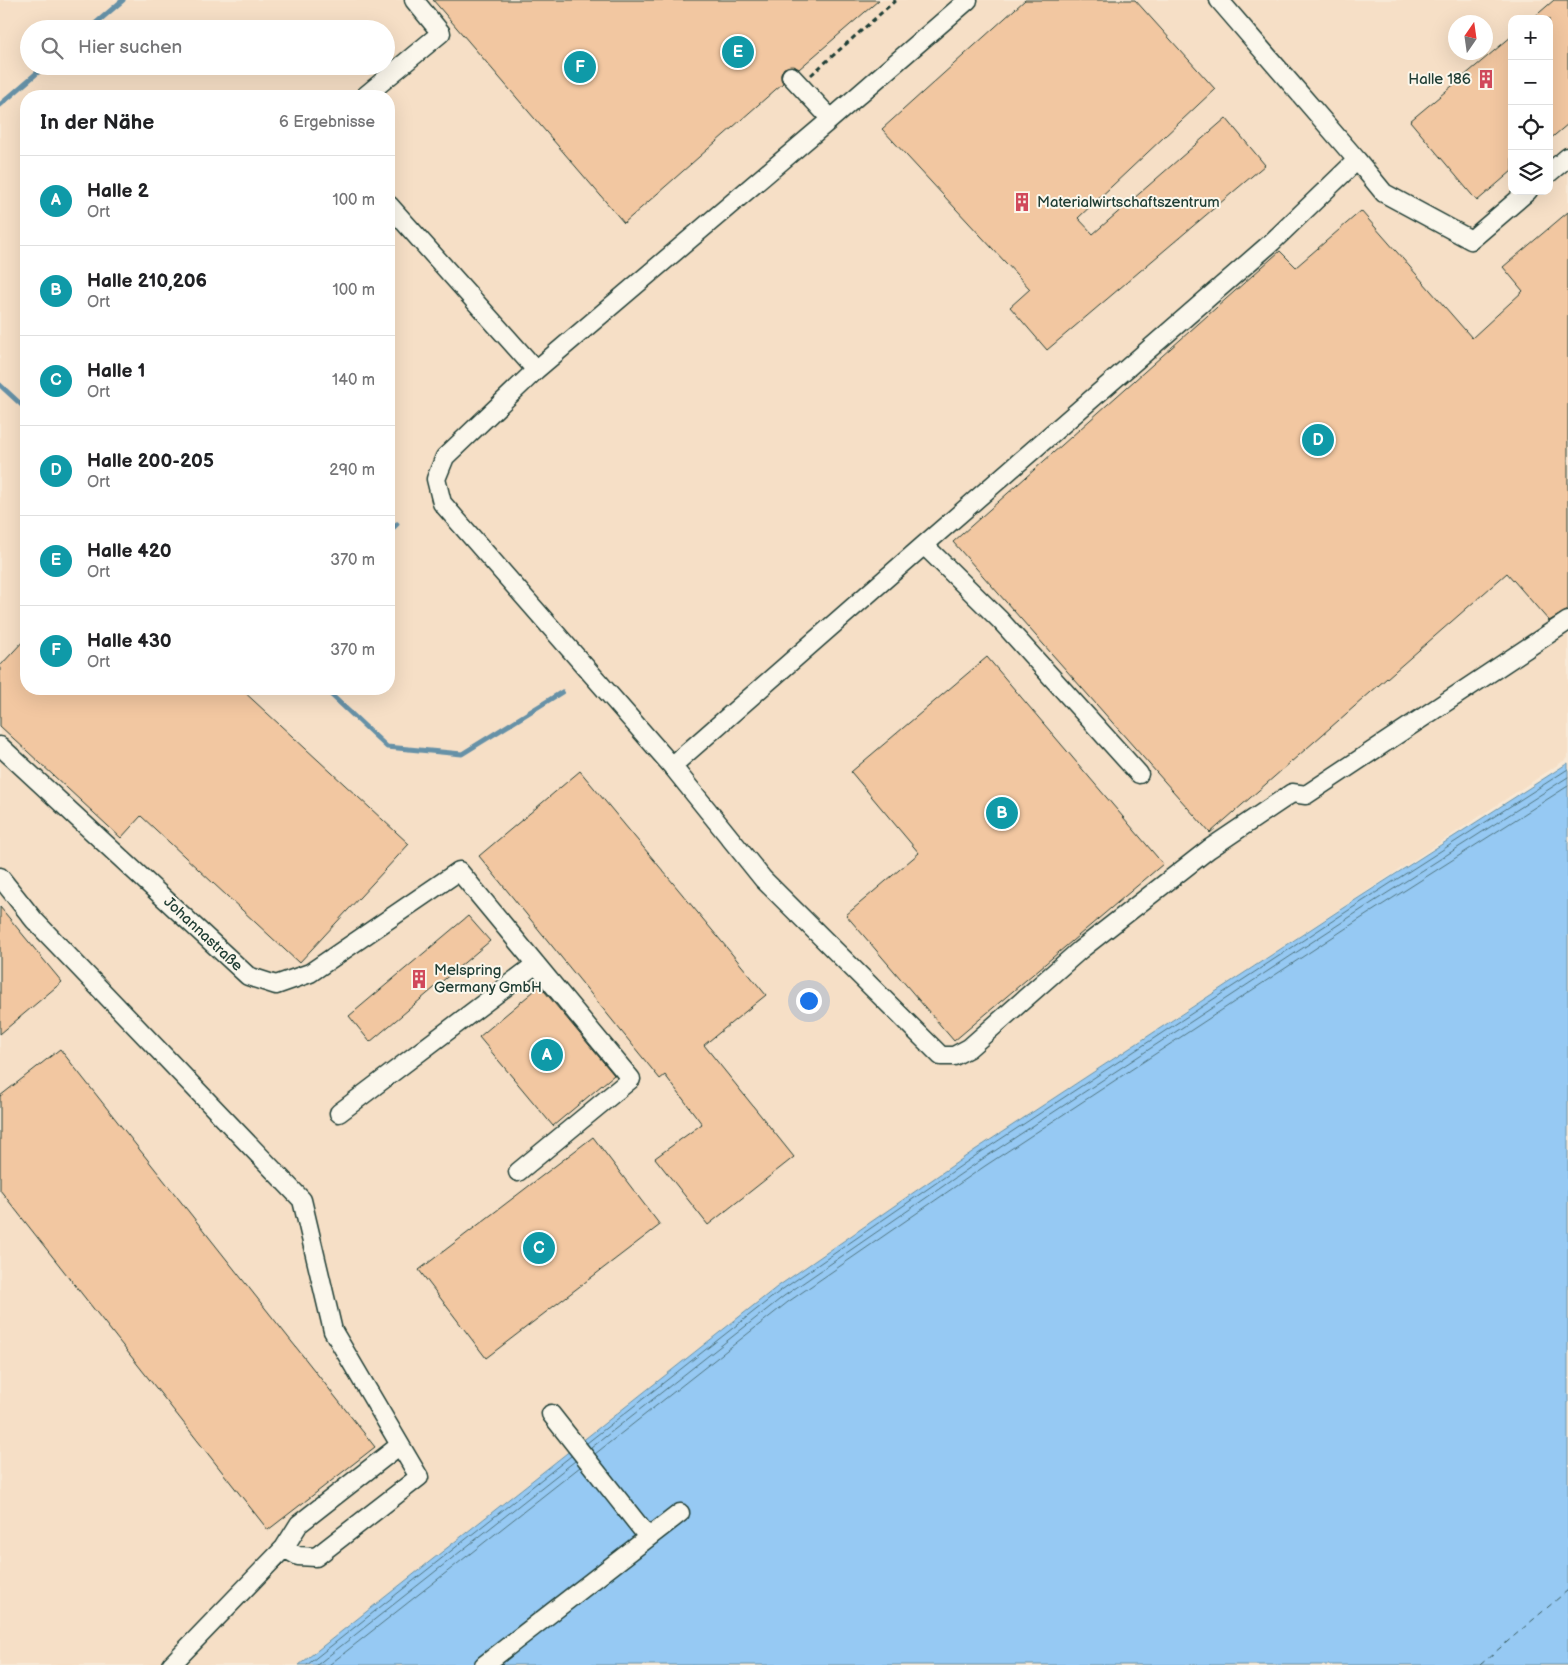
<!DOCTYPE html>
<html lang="de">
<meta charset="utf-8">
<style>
:root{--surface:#fff;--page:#f2f2f2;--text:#202124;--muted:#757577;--line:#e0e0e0;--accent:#d1495b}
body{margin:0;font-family:"Balsamiq Sans",sans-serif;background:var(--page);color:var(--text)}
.controls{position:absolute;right:15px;top:15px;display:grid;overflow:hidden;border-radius:10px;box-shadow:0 5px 20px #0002}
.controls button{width:45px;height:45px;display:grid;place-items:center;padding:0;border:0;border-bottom:1px solid var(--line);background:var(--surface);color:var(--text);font:25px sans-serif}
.compass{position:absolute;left:1448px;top:15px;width:45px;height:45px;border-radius:50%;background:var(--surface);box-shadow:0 5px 20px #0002;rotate:13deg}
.you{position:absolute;left:808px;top:1000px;width:18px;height:18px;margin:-12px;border:4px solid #fff;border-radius:50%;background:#1a73e8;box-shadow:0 0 0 8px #1a73e833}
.badge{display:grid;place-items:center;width:32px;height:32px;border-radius:50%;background:var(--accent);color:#fff;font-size:16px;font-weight:700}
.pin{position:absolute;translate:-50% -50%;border:2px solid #fff;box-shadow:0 1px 5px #0006}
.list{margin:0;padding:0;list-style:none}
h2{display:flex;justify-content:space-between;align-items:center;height:65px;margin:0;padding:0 20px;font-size:21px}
h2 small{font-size:16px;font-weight:400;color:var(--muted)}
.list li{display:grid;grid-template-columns:32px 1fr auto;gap:15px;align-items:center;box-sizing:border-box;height:90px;padding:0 20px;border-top:1px solid var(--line)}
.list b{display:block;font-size:19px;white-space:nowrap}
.list p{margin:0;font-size:16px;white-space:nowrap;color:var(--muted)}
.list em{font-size:16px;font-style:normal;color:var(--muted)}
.icon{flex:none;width:28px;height:28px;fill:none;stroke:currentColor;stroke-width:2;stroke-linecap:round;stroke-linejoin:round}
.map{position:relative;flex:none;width:1568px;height:1665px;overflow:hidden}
.search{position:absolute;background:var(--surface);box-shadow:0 5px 20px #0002;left:20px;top:20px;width:375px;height:55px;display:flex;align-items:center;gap:12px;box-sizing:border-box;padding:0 18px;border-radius:28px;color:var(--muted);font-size:19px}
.panel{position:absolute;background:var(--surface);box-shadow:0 5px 20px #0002;left:20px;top:90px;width:375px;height:605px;border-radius:20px}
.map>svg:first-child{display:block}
</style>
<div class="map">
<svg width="1568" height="1665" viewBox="0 0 1568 1665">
<rect width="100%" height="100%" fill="#f8e9d6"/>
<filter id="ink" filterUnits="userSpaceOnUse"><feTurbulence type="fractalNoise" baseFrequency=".02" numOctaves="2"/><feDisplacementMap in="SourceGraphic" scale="10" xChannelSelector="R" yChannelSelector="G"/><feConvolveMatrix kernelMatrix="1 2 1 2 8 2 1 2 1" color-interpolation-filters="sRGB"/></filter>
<g filter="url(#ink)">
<path fill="#f6dfc6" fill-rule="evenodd" d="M0,0H1568V758L975,1150L777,1287L299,1665H0ZM1512,19H1549V191H1512ZM1456,22H1486V52H1456ZM29,29H386V66H29ZM26,96H389V689H26Z"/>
<path fill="#96c9f3" stroke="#6691a7" d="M1568,763V1665H299L777,1287L975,1150L1346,906Z"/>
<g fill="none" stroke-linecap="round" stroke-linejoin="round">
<path stroke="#4f7580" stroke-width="1" d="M587,1443L780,1291L978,1154L1349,910L1568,769
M591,1448L784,1296L981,1160L1353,915L1568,777
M595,1454L788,1302L985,1166L1357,921L1568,786
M307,1665L571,1456
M317,1665L575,1461
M329,1665L580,1467"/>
<path stroke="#6691a7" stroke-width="5" d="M89,29L123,0
M0,105L45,66
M0,385L26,409
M389,532L397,524
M325,689L387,747L462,754L562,692"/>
<path stroke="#37595a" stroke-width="1" stroke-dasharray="6 5" stroke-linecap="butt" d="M1480,1665L1568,1590"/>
</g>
<path fill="#f2c7a1" stroke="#1f3d34" d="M433,0H879L799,69L794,66L784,68L781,73V79L783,83L624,223Z
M1025,0H1135L1215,89L1078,218L1093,234L1226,118L1265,165L1047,350L1010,307L1030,289L882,129Z
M1554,0H1568V124L1549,140V19H1532Z
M1512,36V171L1477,201L1410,121Z
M1361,211L1472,338L1523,291L1503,267L1568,212V610L1549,621L1507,573L1210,833L953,542L1280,251L1296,267Z
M26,638V689H241L409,844L299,963L141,816L121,838L0,726V666Z
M987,657L1163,864L954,1041L846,915L919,853L851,772Z
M580,771L766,995L704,1045L794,1157L708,1225L655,1158L702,1124L665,1075L660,1079L479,856Z
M0,907L62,982L0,1034Z
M468,916L490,941L370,1042L349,1016Z
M540,986L614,1075L553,1126L479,1037Z
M60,1049L375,1447L268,1530L0,1190V1096Z
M593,1137L660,1225L486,1358L419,1270Z"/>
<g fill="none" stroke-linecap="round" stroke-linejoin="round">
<g stroke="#1f3d34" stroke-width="21">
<path id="minor" d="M791,76L831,119
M365,96L441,33L414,0
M1357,160L1384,193L1471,240L1528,191
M1549,173L1568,157
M389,205L536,370L831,119L968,0
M536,370L445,457L436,479L442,503L672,766
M924,545L1272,242L1357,160L1219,0
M0,746L248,976L276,985L310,973L459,871L631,1079L518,1172
M1139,774L1000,620L924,545L672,766L763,879L941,1056H954L969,1048L1080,950L1209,849L1292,793L1306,795L1568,621
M0,877L34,920L302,1200L333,1331L419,1477L316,1557L298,1556L284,1548
M339,1113L536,964
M551,1414L648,1537
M171,1665L284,1548L299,1524L400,1445
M484,1665L680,1513"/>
</g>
<path stroke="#1f3d34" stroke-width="3" stroke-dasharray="5 4" stroke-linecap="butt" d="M811,75L896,0"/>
<use href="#minor" stroke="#fbf7ec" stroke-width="18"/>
</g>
</g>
<defs>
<g id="building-bare" transform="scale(1.5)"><path d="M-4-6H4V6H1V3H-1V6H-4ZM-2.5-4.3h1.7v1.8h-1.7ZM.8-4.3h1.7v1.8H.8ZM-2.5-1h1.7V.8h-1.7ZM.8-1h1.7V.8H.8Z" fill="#d1495b" stroke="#fbf7ec" stroke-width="2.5" paint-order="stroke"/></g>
</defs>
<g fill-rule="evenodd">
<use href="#building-bare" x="1486" y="79"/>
<use href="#building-bare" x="1022" y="202"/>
<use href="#building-bare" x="419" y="979"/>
</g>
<g text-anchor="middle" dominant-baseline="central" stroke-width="4" stroke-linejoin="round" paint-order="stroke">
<g font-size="15" fill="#1f3d34" stroke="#fbf7ec" text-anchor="start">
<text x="1471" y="79" text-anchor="end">Halle 186</text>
<text x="1037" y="202">Materialwirtschaftszentrum</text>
<text x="434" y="970">Melspring<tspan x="434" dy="17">Germany GmbH</tspan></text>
</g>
<g font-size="15" fill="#1f3d34" stroke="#fbf7ec">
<text transform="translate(203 934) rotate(43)">Johannastraße</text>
</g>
</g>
</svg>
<div class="controls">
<button>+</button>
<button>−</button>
<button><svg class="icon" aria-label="locate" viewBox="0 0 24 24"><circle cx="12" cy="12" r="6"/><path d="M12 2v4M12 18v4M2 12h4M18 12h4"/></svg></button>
<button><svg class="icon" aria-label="layers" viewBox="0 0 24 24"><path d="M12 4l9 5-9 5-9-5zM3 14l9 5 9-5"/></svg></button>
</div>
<svg class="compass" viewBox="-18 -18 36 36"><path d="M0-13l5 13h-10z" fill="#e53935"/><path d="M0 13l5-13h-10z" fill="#757577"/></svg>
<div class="you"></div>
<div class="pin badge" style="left:547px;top:1055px;background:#0f9aa8">A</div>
<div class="pin badge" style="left:1002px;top:813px;background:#0f9aa8">B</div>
<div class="pin badge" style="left:539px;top:1248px;background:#0f9aa8">C</div>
<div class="pin badge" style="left:1318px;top:440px;background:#0f9aa8">D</div>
<div class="pin badge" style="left:738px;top:52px;background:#0f9aa8">E</div>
<div class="pin badge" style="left:580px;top:67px;background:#0f9aa8">F</div>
<div class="search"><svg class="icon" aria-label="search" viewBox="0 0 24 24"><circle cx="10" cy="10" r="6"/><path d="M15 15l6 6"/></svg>Hier suchen</div>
<section class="panel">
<h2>In der Nähe<small>6 Ergebnisse</small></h2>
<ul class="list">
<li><span class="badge" style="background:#0f9aa8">A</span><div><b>Halle 2</b><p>Ort</p></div><em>100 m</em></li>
<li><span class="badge" style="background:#0f9aa8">B</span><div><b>Halle 210,206</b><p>Ort</p></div><em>100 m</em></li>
<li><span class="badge" style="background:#0f9aa8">C</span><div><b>Halle 1</b><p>Ort</p></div><em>140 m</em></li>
<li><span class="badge" style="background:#0f9aa8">D</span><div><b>Halle 200-205</b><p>Ort</p></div><em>290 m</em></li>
<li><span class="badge" style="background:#0f9aa8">E</span><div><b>Halle 420</b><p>Ort</p></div><em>370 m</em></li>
<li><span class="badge" style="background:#0f9aa8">F</span><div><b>Halle 430</b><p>Ort</p></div><em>370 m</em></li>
</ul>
</section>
</div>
